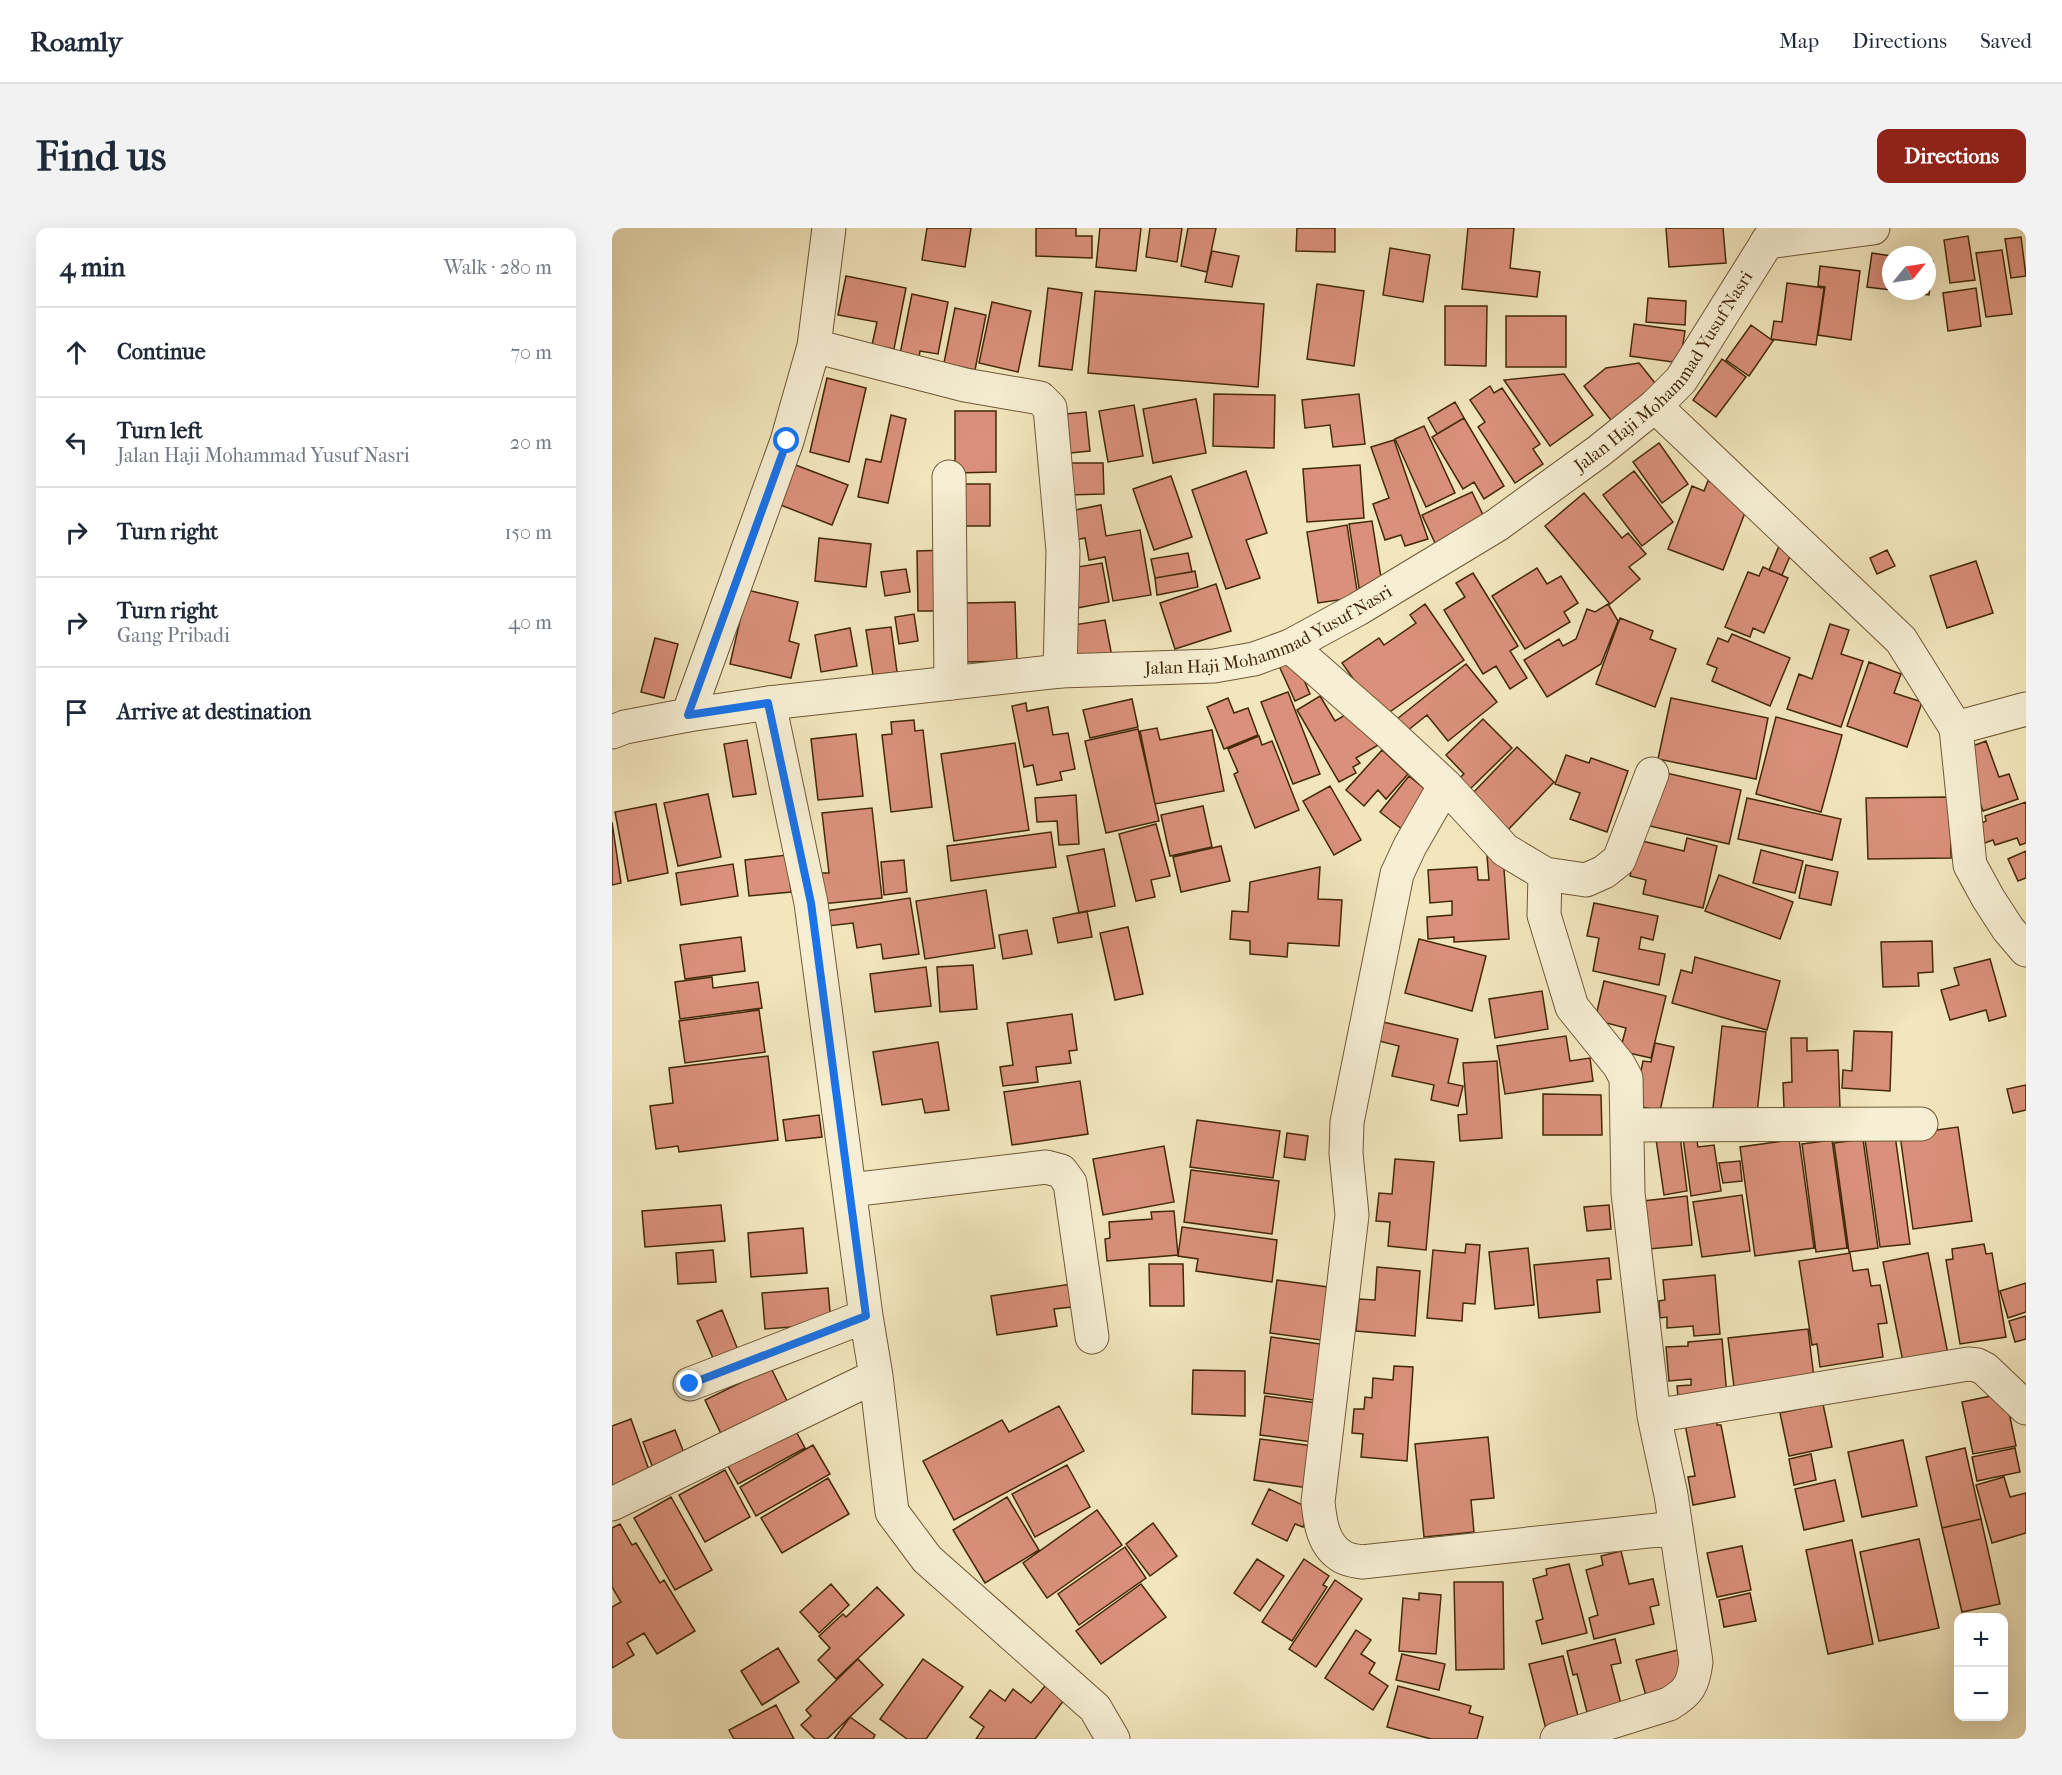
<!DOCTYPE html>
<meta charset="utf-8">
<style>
:root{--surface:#fff;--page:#f2f2f3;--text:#1f2937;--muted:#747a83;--line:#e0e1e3;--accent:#8f2418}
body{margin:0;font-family:"IM FELL French Canon",serif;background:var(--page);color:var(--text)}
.controls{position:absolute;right:18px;bottom:18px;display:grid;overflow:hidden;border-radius:12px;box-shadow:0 6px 24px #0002}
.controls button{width:54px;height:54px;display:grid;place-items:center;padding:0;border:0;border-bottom:2px solid var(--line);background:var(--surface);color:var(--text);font:30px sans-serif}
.compass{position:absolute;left:1270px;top:18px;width:54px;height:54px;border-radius:50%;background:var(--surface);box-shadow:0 6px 24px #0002;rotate:60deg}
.stop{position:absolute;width:18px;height:18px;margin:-14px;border:4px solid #1a73e8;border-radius:50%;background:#fff}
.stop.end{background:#1a73e8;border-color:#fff;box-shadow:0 2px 6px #0008}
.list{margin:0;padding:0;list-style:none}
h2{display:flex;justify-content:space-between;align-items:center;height:78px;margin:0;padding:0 24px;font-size:26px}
h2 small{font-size:20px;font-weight:400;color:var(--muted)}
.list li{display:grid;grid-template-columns:39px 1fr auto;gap:18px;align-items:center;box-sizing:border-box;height:90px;padding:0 24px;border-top:2px solid var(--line)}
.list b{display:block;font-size:22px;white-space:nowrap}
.list p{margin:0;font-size:20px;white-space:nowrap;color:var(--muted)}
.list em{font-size:20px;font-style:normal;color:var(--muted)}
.icon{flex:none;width:33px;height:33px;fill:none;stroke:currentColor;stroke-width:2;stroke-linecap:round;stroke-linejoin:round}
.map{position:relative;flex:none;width:1414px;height:1511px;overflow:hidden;border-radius:12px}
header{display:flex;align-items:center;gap:36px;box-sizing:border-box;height:84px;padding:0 30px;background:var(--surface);border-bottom:2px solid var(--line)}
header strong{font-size:28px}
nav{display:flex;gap:33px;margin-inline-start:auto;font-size:21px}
.intro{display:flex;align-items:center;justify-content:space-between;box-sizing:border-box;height:144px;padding:0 36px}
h1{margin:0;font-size:42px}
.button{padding:15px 27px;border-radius:12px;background:var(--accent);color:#fff;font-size:21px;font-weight:700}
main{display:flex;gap:36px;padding:0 36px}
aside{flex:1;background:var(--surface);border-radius:12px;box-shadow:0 6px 24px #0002}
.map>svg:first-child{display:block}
</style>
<header>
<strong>Roamly</strong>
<nav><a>Map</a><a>Directions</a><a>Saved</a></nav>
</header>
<div class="intro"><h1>Find us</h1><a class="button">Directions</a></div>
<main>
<aside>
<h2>4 min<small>Walk · 280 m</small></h2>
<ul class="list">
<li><svg class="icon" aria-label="ahead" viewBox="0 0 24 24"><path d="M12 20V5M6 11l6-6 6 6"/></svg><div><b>Continue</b></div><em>70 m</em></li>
<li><svg class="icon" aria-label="left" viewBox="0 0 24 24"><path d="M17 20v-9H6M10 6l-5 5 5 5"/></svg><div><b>Turn left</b><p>Jalan Haji Mohammad Yusuf Nasri</p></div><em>20 m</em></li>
<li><svg class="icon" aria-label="right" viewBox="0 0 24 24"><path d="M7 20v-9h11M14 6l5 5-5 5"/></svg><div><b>Turn right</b></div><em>150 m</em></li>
<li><svg class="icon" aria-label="right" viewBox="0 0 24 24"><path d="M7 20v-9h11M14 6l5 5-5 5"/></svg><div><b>Turn right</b><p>Gang Pribadi</p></div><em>40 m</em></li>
<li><svg class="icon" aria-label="arrive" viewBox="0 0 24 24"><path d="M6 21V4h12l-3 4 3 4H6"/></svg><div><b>Arrive at destination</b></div></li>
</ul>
</aside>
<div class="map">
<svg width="1414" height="1511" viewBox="0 0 1414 1511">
<rect width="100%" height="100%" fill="#f2e6bd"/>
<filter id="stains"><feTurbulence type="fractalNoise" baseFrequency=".00333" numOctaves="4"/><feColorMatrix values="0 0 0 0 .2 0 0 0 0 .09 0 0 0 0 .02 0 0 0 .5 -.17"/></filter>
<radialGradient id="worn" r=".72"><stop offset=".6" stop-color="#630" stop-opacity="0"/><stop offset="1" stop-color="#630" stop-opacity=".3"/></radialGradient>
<path fill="#da907a" stroke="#442909" stroke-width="1.5" d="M315,0H359L353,39L310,32Z
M424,0H464V8H480V30L424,28Z
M488,0H529L524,43L484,39Z
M538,0H570L565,34L534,29Z
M576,0H604L595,44L569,38Z
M685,0H723V24L684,23Z
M856,0H902L898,40L928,44L925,69L850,61Z
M1054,0H1111L1114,35L1057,39Z
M1356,8L1363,52L1338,55L1332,12Z
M1409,9L1414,48L1399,50L1393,11Z
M778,20L818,27L811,74L771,67Z
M1390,22L1400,86L1374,89L1364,25Z
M600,23L627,28L620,59L593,54Z
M1260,25L1279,28V62L1255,59Z
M1315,32L1321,33L1317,67L1285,63H1315Z
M1208,38L1248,43L1239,112L1206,107L1213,59L1206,58Z
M234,48L294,60L282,121L260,117L265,94L226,87Z
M1175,55L1212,60L1204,117L1159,111L1162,93L1170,94Z
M705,56L752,63L742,138L695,131Z
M436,60L470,65L460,142L427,138Z
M1364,60L1369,98L1336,103L1331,65Z
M483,63L652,76L646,159L476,145Z
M300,66L336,74L326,126L308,123L306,135L287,131Z
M1036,70L1074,73L1073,97L1034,94Z
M380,74L419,83L406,144L367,135Z
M833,78H875L874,138L833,137Z
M343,80L374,87L363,142L332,135Z
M894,88H954V139H894Z
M1022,96L1073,103L1068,135L1018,128Z
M1139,97L1161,113L1137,148L1114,132Z
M1110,131L1134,149L1104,189L1081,172Z
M1027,135L1047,160L1002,196L972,158L994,140Z
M952,146L981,187L938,218L892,152Z
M215,150L254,160L237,234L198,224Z
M878,158L882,165L890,160L928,216L921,221L931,236L903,255L866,199L873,194L858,172Z
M602,166L663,167L662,220L601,218Z
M747,166L753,216L721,219L718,197L693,200L690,172Z
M584,171L594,225L541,235L531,181Z
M843,174L852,190L825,206L816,190Z
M522,177L531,228L496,234L487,183Z
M343,183H384V244L343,245Z
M474,184L478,223L448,226L444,187Z
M279,187L294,191L276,275L246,269L254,231L269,234Z
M852,190L892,258L872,271L862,254L851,261L820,209Z
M812,198L843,265L814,279L783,211Z
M782,212L816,311L793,318L789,307L773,312L761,276L777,270L759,219Z
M1047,215L1076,256L1050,275L1021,234Z
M453,235H491L492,266L454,267Z
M181,236L236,257L220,297L166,276Z
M748,237L752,290L695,294L691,241Z
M634,243L655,305L634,312L648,350L614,361L580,262Z
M1022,243L1061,294L1030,318L991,267Z
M559,248L580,309L542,322L521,261Z
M1096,253L1139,269L1111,342L1056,321L1080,258L1092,263Z
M353,256H378V298H353Z
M860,264L873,291L823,315L810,287Z
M972,265L1010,310L1016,305L1034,326L1017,339L1028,351L998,376L933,298Z
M489,277L494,308L528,302L539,367L501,373L493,329L477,332L473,310L458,313L453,284Z
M760,293L770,356L747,360L737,296Z
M735,297L746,369L706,375L695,304Z
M207,310L259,316L254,359L203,353Z
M1169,313L1182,319L1170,347L1157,342Z
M334,322L336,383H306L305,323Z
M1275,322L1283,338L1265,346L1258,330Z
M576,325L580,344L543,350L539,331Z
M1364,333L1381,385L1335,400L1318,348Z
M490,335L497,374L465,380L459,340Z
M1151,339L1176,350L1152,405L1141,400L1138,409L1113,399L1136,344L1147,348Z
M925,340L935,356L949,348L966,375L952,384L958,394L913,421L880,368Z
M294,341L298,364L273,368L269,344Z
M583,343L586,359L545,367L543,350Z
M861,345L906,418L898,423L915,450L898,461L884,438L871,446L832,382L853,369L844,355Z
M604,356L619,403L563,421L548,375Z
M135,362L186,374L177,413L187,416L179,450L118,436Z
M403,374L405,433L353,434L352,375Z
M813,376L852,432L769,490L730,435L767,410L772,417L804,395L798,387Z
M996,376L1006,393L989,436L935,469L912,432L947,411L951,418L964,411L975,381L983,384Z
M302,386L306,413L287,416L283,389Z
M1008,390L1041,403L1038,411L1064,421L1043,479L984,456Z
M493,392L500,429L462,436L455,398Z
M1218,396L1237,402L1229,426L1251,433L1229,499L1175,481L1187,446L1200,451Z
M279,399L285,444L261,447L254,402Z
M238,400L245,438L209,444L203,407Z
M1120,406L1178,430L1158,478L1100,453L1105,440L1095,436L1106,410L1116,414Z
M43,410L66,416L52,470L29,464Z
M683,431L698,466L683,473L667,438Z
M1257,434L1289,446L1282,465L1310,474L1295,519L1235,498Z
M854,436L885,474L836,513L815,487L795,503L785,491Z
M676,464L708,546L681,556L649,474Z
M708,468L723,493L747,479L768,516L744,530L748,535L741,539L744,545L727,554L685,482Z
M616,470L622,485L636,480L646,507L612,521L595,479Z
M1059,470L1156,490L1144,551L1046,531Z
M520,471L526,499L478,510L471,482Z
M414,475L415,483L436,479L441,507L456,505L463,541L448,544L450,552L425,557L421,537L412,539L400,478Z
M1164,489L1230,507L1209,584L1144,566Z
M871,491L900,520L856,563L845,552L852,546L834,527Z
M302,492L303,503L311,502L320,579L279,584L270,507L280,506L279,494Z
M545,500L548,512L600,502L612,563L543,576L528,503Z
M526,501L547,593L494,605L473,513Z
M244,506L251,568L206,572L199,511Z
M647,508L650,517L660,513L687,582L643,600L622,546L626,544L616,521Z
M135,512L144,566L121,569L112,516Z
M1374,513L1387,549L1397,546L1406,571L1371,583L1350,522Z
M403,515L417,602L342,613L329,526Z
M905,519L942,554L895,603L859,567Z
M770,522L796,546L774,571L766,562L752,578L734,562Z
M954,527L977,535L979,530L1016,543L995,604L958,591L968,565L943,556Z
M1041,542L1129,562L1117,616L1029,596Z
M797,548L820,567L791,602L768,584Z
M718,558L749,612L722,627L691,573Z
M96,566L109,629L66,638L52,575Z
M464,567L467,616L447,617L445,593L425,594L423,570Z
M1338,569L1339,630L1256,631L1254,570Z
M1135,570L1229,591L1220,632L1126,611Z
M1414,574V615L1408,617L1405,610L1383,617L1381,612L1367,617L1360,599L1374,593L1373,588Z
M44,576L56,645L16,653L3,584Z
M591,578L600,619L558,628L549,587Z
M260,580L270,670L209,676L206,645H217L210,585Z
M0,594L9,655L0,657Z
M544,596L558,648L539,652L543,669L524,673L507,606Z
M439,604L444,639L339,653L335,618Z
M1075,610L1105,618L1091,680L1031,666L1034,652L1018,648L1026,612L1072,623Z
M609,618L618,653L569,664L561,629Z
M492,621L503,678L467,685L455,628Z
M1149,622L1191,633L1183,665L1141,655Z
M1414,623V650L1406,653L1396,631Z
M175,627L179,664L137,668L133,632Z
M891,627L897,711L842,714V709L816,711L815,689L840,687V673L818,675L816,642L865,639L866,652H877L875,628Z
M292,632L295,664L272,667L269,634Z
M121,636L126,668L69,677L64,645Z
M1194,637L1226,644L1219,677L1187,670Z
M708,639L706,671L730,672L727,718L676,715L675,729L638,726V713L618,711L620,683L636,684L638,654Z
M1107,647L1181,674L1168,711L1093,683Z
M374,662L383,720L313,731L304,673Z
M298,670L307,726L271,731L269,716L245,720L241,695L216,698L214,683Z
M982,675L1046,688L1041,712L1029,709L1027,721L1053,726L1047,757L981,743L987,710L975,708Z
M475,683L480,709L446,715L441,690Z
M516,699L531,766L503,772L488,705Z
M415,702L420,726L391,731L387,707Z
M129,709L133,743L73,751L68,717Z
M807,711L874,728L860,783L793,765Z
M1320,713L1321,744L1306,745L1307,758L1271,759L1269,714Z
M1083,729L1168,753L1155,802L1060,775L1069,742L1080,745Z
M1378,731L1394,788L1377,793L1374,782L1338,792L1329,762L1347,757L1342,740Z
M361,737L365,781L328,784L325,739Z
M314,739L319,778L263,784L258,746Z
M100,749L101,760L146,754L150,780L68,791L63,754Z
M992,753L1054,768L1039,830L1008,823L1014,800L983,792Z
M930,763L936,801L883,810L877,771Z
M147,782L153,824L73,835L67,793Z
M460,786L465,822L457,823L459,835L424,839L426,854L391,858L388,839L401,837L395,795Z
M771,794L846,811L836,855L851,858L846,878L819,872L822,857L780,848L787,818L767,813Z
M1110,798L1154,804L1144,894L1100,889Z
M1242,803L1280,804L1278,863L1230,860L1231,842L1240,843Z
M954,808L958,833L978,830L981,853L893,866L885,818Z
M1179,810H1195V823L1226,822L1228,880H1172L1171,855L1180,854Z
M326,814L337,882L313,885L310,871L270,877L261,824Z
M1043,815L1062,819L1048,883L1022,877L1031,833L1039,834Z
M156,828L166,912L67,924L66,918L44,921L38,878L61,875L57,840Z
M885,833L890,910L848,913L846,887L855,886L851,835Z
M468,853L476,906L400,917L392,864Z
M1414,857V882L1401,885L1395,861Z
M931,866L989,867L990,907H931Z
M207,887L210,909L174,913L171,892Z
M585,892L668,903L661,950L578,939Z
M1346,899L1360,993L1301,1001L1288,907Z
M675,905L696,908L693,932L672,929Z
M1283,907L1298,1016L1268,1019L1253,911Z
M1068,908L1075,963L1052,967L1044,911Z
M1084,908L1086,919L1102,917L1109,963L1079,968L1071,910Z
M1187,911L1202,1020L1143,1028L1128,919Z
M1251,911L1266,1020L1237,1024L1222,915Z
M1220,912L1235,1020L1204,1024L1190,916Z
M552,918L562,974L491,987L481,931Z
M783,931L822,934L814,1022L776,1018L778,994L764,993L767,965L780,966Z
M1128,933L1130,953L1111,955L1107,935Z
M579,942L667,953L660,1006L572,994Z
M1130,967L1138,1023L1090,1029L1081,974Z
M1075,968L1080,1017L1026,1022L1022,974Z
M109,977L113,1013L33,1019L30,983Z
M997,977L999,1001L975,1003L972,979Z
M562,983L566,1027L495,1033L493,1011L498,1010L497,994L540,991L539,984Z
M570,999L665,1012L660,1054L584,1043L586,1031L566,1028Z
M191,1000L195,1045L139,1049L136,1005Z
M854,1016L868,1017L863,1076L851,1075L850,1093L815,1090L821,1022L853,1025Z
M1372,1016L1374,1026L1380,1025L1394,1109L1348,1116L1334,1032L1341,1031L1340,1021Z
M916,1020L922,1077L883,1081L877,1024Z
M101,1022L104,1054L66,1056L64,1025Z
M1238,1025L1241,1043L1256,1041L1259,1058L1268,1057L1275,1095L1266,1096L1271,1129L1208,1139L1205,1116L1200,1117L1187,1033Z
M1316,1025L1336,1126L1291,1134L1271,1034Z
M997,1030L999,1051L985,1052L988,1084L927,1090L922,1037Z
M537,1036H571L572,1078H538Z
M765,1039L808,1043L803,1108L744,1103L747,1071L763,1072Z
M1103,1047L1108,1106L1082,1108L1081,1098L1055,1100V1089L1048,1090L1047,1073L1053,1072L1051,1052Z
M665,1052L723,1060L716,1113L658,1105Z
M466,1055L469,1078L442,1081L445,1098L385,1107L379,1068Z
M1414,1055V1084L1396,1090L1388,1063Z
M216,1060L219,1096L153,1101L150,1065Z
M110,1082L128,1127L104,1137L85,1093Z
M1414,1088V1111L1403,1114L1397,1093Z
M1196,1101L1203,1158L1122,1159L1116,1110Z
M659,1109L715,1117L708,1173L652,1165Z
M1110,1111L1115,1168L1067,1180L1065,1158L1079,1157V1151L1057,1153L1054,1119L1076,1118V1114Z
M782,1138L801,1139L795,1233L749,1229L751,1206L740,1205L742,1181H752L753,1169L760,1170L761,1150L781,1152Z
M159,1140L178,1179L112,1212L93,1172Z
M581,1142L633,1143V1188L580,1186Z
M1393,1165L1404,1218L1361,1226L1350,1174Z
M653,1168L705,1175L700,1214L648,1207Z
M1211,1176L1220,1219L1177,1228L1168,1185Z
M447,1178L472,1223L342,1292L311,1233L390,1192L397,1204Z
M1104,1190L1105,1197H1109L1123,1269L1081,1277L1076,1249L1083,1248L1073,1196Z
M19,1191L38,1245L0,1258V1198Z
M180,1196L193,1220L126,1256L113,1233Z
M63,1202L76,1235L44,1248L31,1214Z
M876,1209L882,1270L859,1272L862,1304L812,1309L803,1216Z
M648,1211L701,1218L696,1260L642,1252Z
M1291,1212L1305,1278L1250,1289L1236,1224Z
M201,1217L218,1246L144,1288L128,1259Z
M1353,1220L1369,1291L1330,1300L1314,1229Z
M1403,1220L1408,1244L1365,1253L1360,1229Z
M1199,1226L1204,1252L1182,1257L1177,1231Z
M455,1237L478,1279L423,1309L400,1266Z
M113,1242L138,1289L93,1314L67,1267Z
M1392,1249L1398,1269L1414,1265V1305L1380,1315L1364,1257Z
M216,1250L237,1286L170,1325L149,1290Z
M1223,1252L1232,1293L1192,1302L1183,1261Z
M657,1261L699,1281L691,1299L683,1296L675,1313L640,1296Z
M59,1269L100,1342L63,1362L22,1290Z
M395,1269L427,1322L373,1355L341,1302Z
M485,1282L510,1317L435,1370L411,1335Z
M1369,1291L1388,1376L1350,1384L1330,1300Z
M541,1295L565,1328L538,1348L514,1316Z
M8,1296L20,1317L24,1315L48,1355L52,1352L83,1403L45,1426L32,1405L15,1415L22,1427L0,1440V1379L9,1374L0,1359V1300Z
M1307,1311L1327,1400L1267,1413L1248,1324Z
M1240,1312L1261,1416L1216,1426L1194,1322Z
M1130,1318L1139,1362L1105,1369L1095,1325Z
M513,1319L534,1350L467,1397L446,1366Z
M1009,1323L1017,1356L1041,1351L1047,1377L1038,1379L1042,1396L982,1411L977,1390L986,1387L974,1342L991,1337L989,1328Z
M645,1331L672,1348L648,1383L622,1365Z
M692,1331L717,1348L711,1357L715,1359L680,1413L650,1394Z
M957,1336L975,1405L930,1416L924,1393L931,1391L921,1351L935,1347L934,1341Z
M723,1352L750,1371L704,1439L677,1421Z
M842,1354H891L892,1441L844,1442Z
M219,1356L237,1377L207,1405L188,1384Z
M529,1356L554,1389L489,1436L464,1403Z
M265,1359L292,1387L224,1451L206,1432L218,1420L207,1408L231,1386L234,1389Z
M807,1365L829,1367L824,1426L787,1423L791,1370L807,1372Z
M1138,1365L1144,1393L1112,1399L1107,1372Z
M744,1402L759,1412L749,1426L763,1435L757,1445L776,1458L761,1482L713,1450Z
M1003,1411L1009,1435L999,1437L1009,1476L975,1484L965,1446L961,1447L955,1423Z
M166,1420L187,1454L150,1477L129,1443Z
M1066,1422L1075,1458L1034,1468L1024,1432Z
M790,1426L833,1436L827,1462L784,1452Z
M951,1428L967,1492L934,1501L917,1436Z
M246,1431L271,1457L215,1511H203L189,1497L199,1488L194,1482Z
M311,1431L351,1459L314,1511H295L268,1491Z
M433,1458L452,1472L423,1511H364L372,1499L358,1489L378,1462L393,1473L401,1461L419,1475Z
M786,1458L859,1478L857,1485L871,1489L865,1511H819L775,1499Z
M164,1477L182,1511H122L117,1502Z
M238,1489L263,1507L261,1511H222Z"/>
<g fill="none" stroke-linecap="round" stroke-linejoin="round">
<g stroke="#705836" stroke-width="35">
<path id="minor" d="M1155,14L1261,0
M202,118L353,157L428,170L438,180L451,323L448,443
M1043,178L1289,412L1344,500L1358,637L1376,670L1396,701L1414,722
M337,249L339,455
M678,418L775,503L833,557L893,622L933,646L974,652L992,644L1007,632L1040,546
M157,475L199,675L254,1088L264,1148L280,1284L315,1331L483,1480L501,1511
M76,487L175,213L202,118L217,0
M1344,500L1414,481
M833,557L798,618L785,646L735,894L734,925L740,987L706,1274C708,1294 711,1318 731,1329C736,1332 744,1333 750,1334L1064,1300
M933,646L932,687L960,779L1007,837L1014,850L1016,965L1042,1188L1059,1267L1084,1434C1081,1457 1077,1464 1057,1476L945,1511
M1016,897L1309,896
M238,962L434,939L449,943L458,955L480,1109
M78,1156L254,1088
M1042,1188L1356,1136L1365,1137L1373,1141L1414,1180
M0,1276L264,1148"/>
</g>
<g stroke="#705836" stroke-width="35">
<g id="tertiary">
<path id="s1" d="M0,504L13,499L76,487L157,475L339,455L448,443L602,438L642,431L678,418L746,381L885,297L987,223L1043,178L1069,152L1164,0"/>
</g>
</g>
<use href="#minor" stroke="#f7efd4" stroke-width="33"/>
<use href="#tertiary" stroke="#f7efd4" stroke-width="33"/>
</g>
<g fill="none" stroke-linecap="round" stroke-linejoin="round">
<path stroke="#1a73e8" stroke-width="8" d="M78,1156L254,1088L199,675L156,475L76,487L175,213"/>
</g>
<g text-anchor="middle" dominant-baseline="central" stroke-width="6" stroke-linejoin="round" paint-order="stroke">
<g font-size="18" fill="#442909" stroke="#f7efd4">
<text stroke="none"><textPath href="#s1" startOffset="1155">Jalan Haji Mohammad Yusuf Nasri</textPath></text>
<text stroke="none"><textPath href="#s1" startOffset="669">Jalan Haji Mohammad Yusuf Nasri</textPath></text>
</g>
</g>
<rect width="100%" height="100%" filter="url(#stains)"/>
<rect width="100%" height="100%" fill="url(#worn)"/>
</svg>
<div class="controls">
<button>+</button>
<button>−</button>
</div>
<svg class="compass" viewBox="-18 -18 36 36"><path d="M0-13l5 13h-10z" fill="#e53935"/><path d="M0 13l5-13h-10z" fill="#747a83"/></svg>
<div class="stop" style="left:175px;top:213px"></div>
<div class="stop end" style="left:78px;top:1156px"></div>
</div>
</main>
